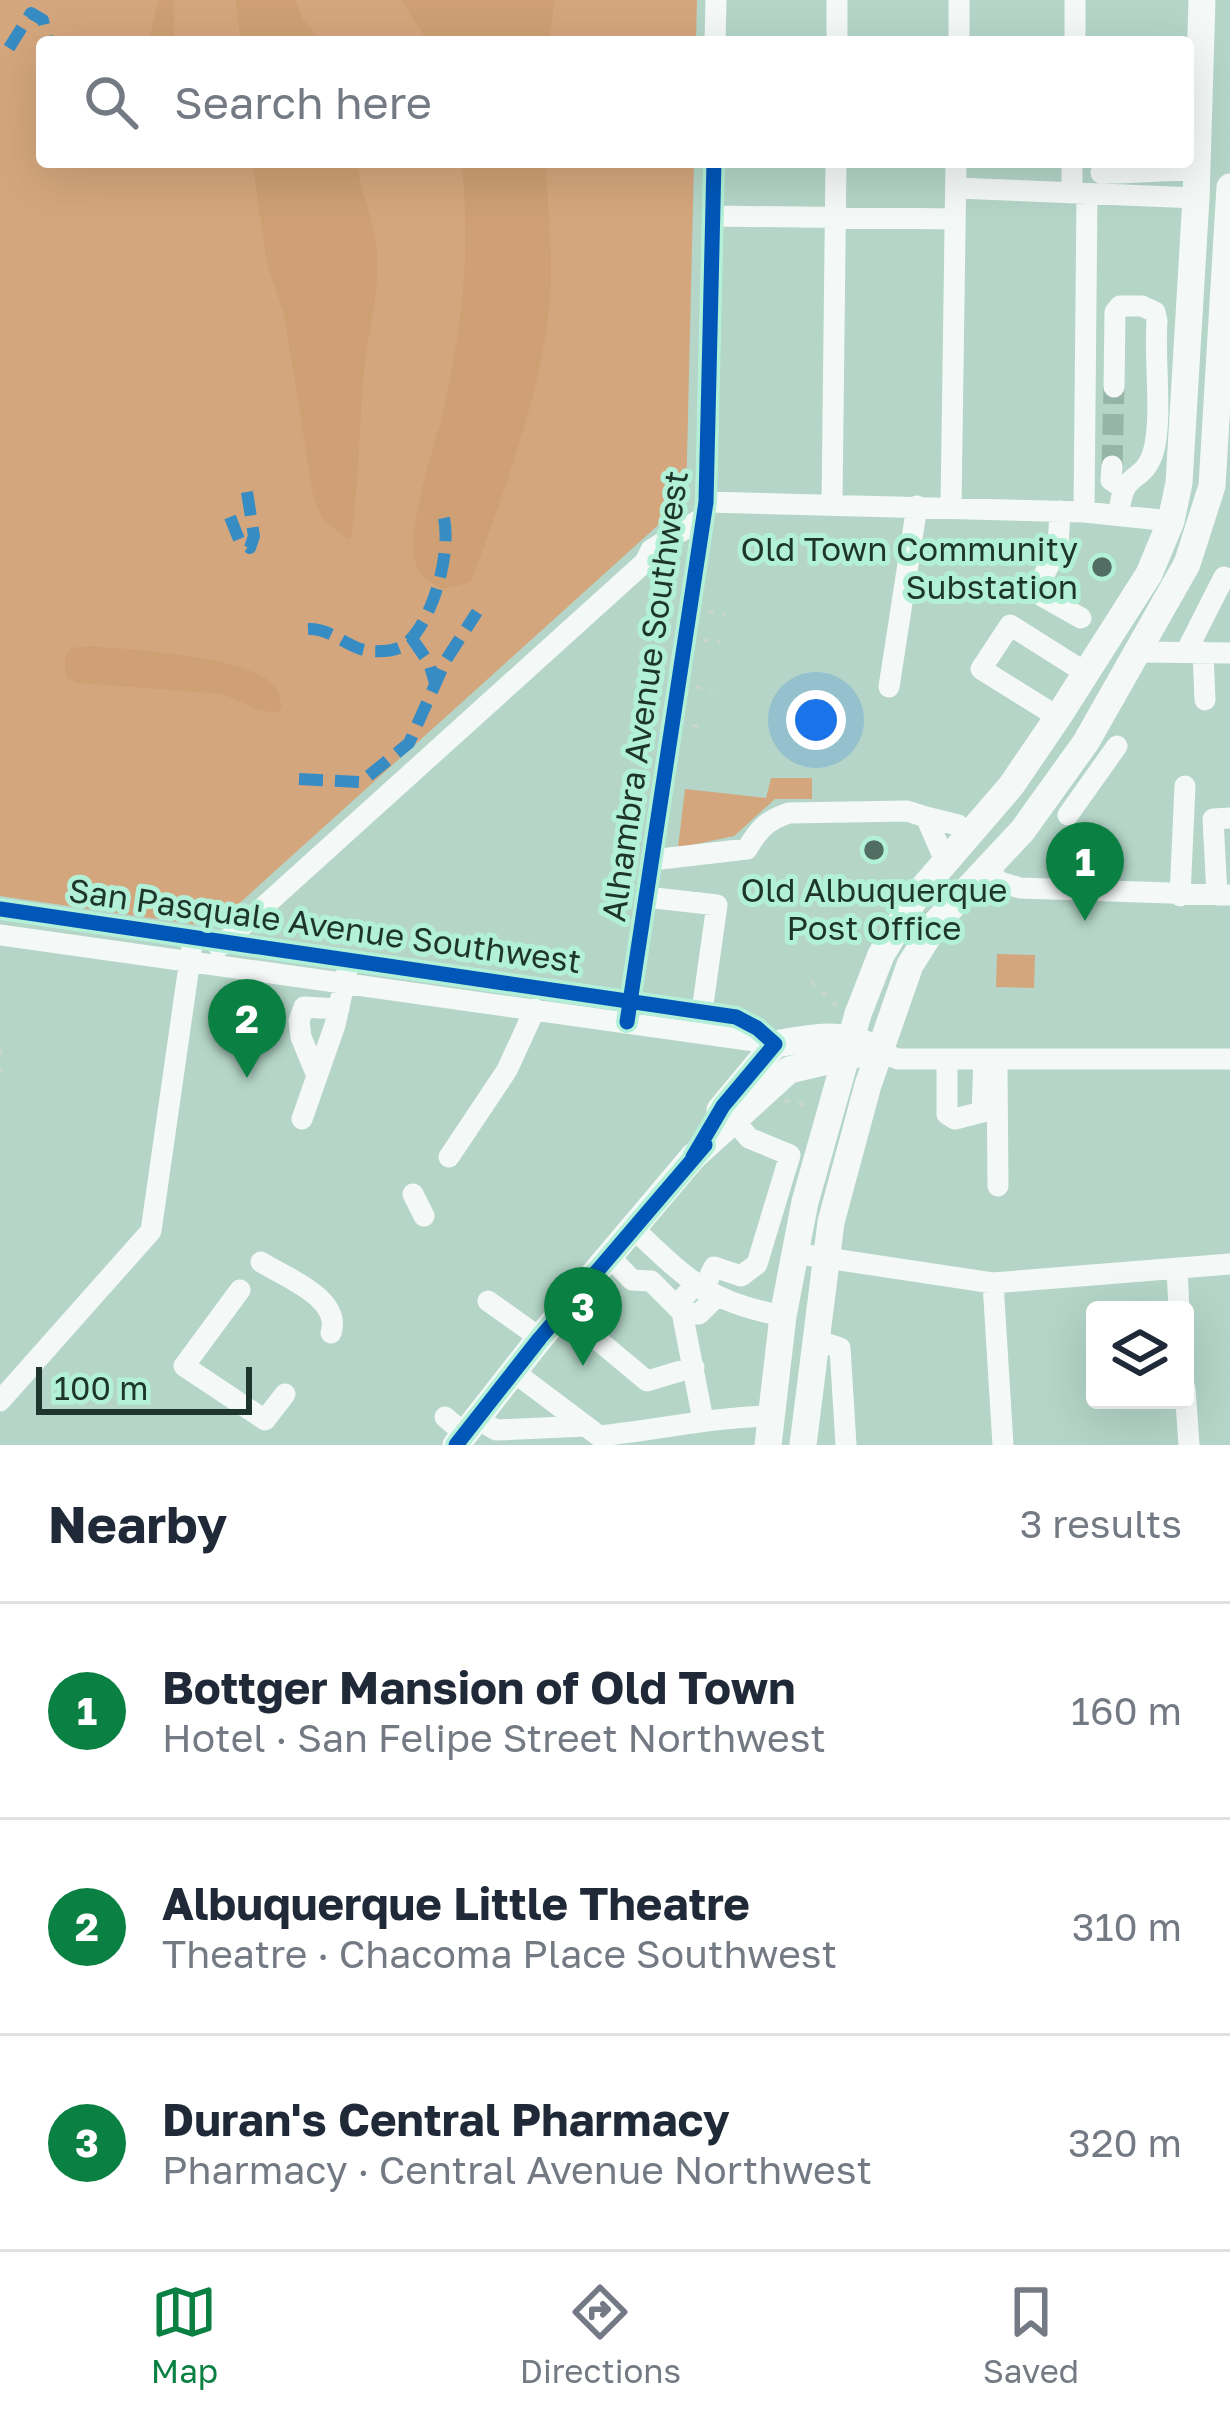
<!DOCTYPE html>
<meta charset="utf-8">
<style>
:root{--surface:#fff;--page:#f2f2f3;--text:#1f2937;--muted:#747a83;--line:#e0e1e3;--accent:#0b8043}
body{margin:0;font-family:"Golos Text",sans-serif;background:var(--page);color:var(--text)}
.controls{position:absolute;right:36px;bottom:36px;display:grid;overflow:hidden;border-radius:12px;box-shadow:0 12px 48px #0002}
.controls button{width:108px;height:108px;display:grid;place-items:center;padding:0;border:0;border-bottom:3px solid var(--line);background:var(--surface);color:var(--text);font:60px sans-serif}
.scale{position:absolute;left:36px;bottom:30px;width:216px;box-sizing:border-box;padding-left:12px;border:6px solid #1d352c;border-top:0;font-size:33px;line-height:42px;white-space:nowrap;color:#1d352c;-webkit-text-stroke:9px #b3f0d8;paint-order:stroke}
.you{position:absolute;left:816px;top:720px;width:42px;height:42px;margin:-30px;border:9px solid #fff;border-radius:50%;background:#1a73e8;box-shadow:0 0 0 18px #1a73e833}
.badge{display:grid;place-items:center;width:78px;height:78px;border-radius:50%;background:var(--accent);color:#fff;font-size:39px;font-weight:700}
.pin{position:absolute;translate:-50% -99px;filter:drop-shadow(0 3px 6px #0008)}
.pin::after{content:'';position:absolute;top:63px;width:42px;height:36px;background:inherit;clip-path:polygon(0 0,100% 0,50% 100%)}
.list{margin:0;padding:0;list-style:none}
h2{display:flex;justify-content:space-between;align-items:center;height:156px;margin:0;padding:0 48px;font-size:51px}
h2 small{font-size:39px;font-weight:400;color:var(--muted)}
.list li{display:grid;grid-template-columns:78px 1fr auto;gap:36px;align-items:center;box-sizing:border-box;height:216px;padding:0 48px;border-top:3px solid var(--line)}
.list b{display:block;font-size:45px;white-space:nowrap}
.list p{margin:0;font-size:39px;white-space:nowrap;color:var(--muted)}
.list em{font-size:39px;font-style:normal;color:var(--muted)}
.icon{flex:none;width:66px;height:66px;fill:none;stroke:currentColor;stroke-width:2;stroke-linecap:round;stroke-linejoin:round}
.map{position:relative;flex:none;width:1230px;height:1445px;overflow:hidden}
.search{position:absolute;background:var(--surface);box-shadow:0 12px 48px #0002;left:36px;right:36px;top:36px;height:132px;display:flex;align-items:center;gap:30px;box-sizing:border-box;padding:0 42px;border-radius:12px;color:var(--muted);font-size:45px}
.sheet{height:804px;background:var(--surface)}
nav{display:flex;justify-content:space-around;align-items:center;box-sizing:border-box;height:168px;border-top:3px solid var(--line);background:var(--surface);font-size:33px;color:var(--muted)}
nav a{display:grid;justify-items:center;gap:6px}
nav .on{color:var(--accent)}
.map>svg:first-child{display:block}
</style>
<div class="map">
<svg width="1230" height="1445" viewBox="0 0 1230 1445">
<rect width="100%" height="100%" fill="#b4d5c8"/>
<path fill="#d4a67d" d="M0,0H697L696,42H42V162H694L686,500L213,927L0,896Z
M771,778H812V799H775L734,836L678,848L685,789L766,798Z
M997,954L1035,955L1034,988L996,987Z"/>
<path fill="#cea074" d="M158,0H174V42H149Z
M236,0H295L303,19L321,42H240Z
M401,0H555L549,42H428Z
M252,162H357C360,193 375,222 377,252C380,293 368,331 364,371C359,427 359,482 351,537L347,539L322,518L313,495L284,314L267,263Z
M461,162H546C547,205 553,250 550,293C546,382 502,497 471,582L444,589C429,584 417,574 414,557C408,523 437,439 445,403C462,326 472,240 461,162Z
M88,646C126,649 255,656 276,688C280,694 280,701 282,707L277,713L259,710L223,694L79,683L66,678L65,657L72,648Z"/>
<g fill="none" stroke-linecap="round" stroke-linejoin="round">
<path stroke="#96b5a9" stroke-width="21" stroke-dasharray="21 10" stroke-linecap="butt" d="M1112,466L1114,387"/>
<path stroke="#cad5d0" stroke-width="3" stroke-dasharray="6 9" stroke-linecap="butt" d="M708,612L725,615
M703,640L721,642
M696,687L713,690
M692,725L707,728
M811,981L839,1008
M0,1055L3,1040
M0,1071H2
M784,1101L798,1102L808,1109"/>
<path stroke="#f4f9f7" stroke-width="21" d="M715,42L716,0
M837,42V0
M959,42V0
M1075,42V0
M1101,173C1134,174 1164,169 1197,171
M956,188L1196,198
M1072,193V162
M713,216L955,219
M1114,387L1115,312L1120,306H1142L1155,312L1157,321C1154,359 1163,419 1153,453C1142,486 1122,468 1119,515
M1112,466L1111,480L1124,489
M706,502L1084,512L1171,521
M832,504L836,162
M951,507L956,162
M1060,511L1058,548L1035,592L1081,618
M1084,512L1087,194
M1140,652L1230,653
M1186,652L1224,577
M1203,652L1205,700
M889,687L917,506
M1058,717L981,669L1010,625L1086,673
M1068,815L1117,746
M652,860L747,849C759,829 767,820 789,813L907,811L926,817
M946,863L926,817L958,825L970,835
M986,869L1000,882L1020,888L1230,895
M1217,895L1213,819L1230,818
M1180,896L1185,786
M646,897L717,905L702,1011
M0,909L736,1017L757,1028L775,1044
M0,935L775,1044
M219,947L645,562L651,550L704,517
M627,1022L706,502L714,162
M879,1052L898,1059H1230
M947,1059V1114L955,1119L982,1112L984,1059
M997,1066L998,1186
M317,1076L301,1037L299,1021L304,1007L339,1009
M302,1119L335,1025L347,970
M449,1157L507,1070L535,1009
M413,1194L424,1216
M634,1229C688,1280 708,1302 783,1316
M793,1253L993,1283L1230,1264
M610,1257L632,1280L651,1281L682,1312L699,1314L715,1298
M261,1262C286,1278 342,1298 331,1333
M1177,1268L1179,1310
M993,1283L1003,1445
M695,1285L683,1298L682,1312L703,1420
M240,1290L184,1366L265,1420L285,1394
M703,1290L714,1267L741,1276L757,1264L790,1155L749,1138L733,1119
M488,1301L540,1338
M563,1311L647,1381L694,1367
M816,1340L840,1348L846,1445
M514,1372L599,1436C657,1430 713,1417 771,1416
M1185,1388L1189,1445
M0,1401L151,1231L191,952
M445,1417L465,1434
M477,1419L496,1430L586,1426"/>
<path stroke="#f4f9f7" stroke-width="27" d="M720,1110L775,1044C806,1039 835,1031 865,1044
M456,1445L540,1338L693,1157L789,1070L857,1054
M768,1445L783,1316L805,1202L858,1014L881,955L917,895L1011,786L1058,717L1149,574L1171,521L1179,483L1196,198L1202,0
M803,1445L831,1222L868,1085L910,965L937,922L1023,830L1086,742L1187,564L1212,486L1230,187"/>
<path stroke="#368cc3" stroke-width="12" stroke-dasharray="24 12" stroke-linecap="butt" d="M9,48L31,13L43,20L48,42
M230,517L240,542L250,548L254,536L247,492
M308,629C333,628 347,649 370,651C381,652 399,651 407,643C434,618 451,553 444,518
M411,637L429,663L435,683
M299,779L361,782L409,743L446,660L477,612"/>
<g stroke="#b3f0d8" stroke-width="22">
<path id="cycleway" d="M0,909L736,1017L757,1028L775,1044L723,1106L693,1157
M627,1022L706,502L714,162
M456,1445L540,1338L705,1145"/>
</g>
<use href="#cycleway" stroke="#0057b8" stroke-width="15"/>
</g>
<g fill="#526d63" stroke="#b3f0d8" stroke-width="4.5">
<circle cx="1102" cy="567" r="12"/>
<circle cx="874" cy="850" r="12"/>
</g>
<g text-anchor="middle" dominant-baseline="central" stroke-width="10" stroke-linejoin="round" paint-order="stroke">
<g font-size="33" fill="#1d352c" stroke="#b3f0d8" text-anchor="end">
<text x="1078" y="548">Old Town Community<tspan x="1078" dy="38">Substation</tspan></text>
<text x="874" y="889" text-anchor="middle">Old Albuquerque<tspan x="874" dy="38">Post Office</tspan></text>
</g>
<g font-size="33" fill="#1d352c" stroke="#b3f0d8">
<text transform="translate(644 696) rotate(-82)">Alhambra Avenue Southwest</text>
<text transform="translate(325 925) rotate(8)">San Pasquale Avenue Southwest</text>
</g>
</g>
</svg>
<div class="controls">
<button><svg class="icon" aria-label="layers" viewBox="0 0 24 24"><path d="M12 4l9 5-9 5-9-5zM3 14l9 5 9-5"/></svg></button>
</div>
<div class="scale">100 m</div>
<div class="you"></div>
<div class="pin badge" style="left:1085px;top:921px">1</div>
<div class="pin badge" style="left:247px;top:1078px">2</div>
<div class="pin badge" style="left:583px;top:1366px">3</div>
<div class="search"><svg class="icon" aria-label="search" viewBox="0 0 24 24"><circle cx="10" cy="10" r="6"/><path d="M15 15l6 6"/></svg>Search here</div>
</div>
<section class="sheet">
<h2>Nearby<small>3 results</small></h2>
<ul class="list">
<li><span class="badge">1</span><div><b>Bottger Mansion of Old Town</b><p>Hotel · San Felipe Street Northwest</p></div><em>160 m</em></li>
<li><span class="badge">2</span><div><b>Albuquerque Little Theatre</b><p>Theatre · Chacoma Place Southwest</p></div><em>310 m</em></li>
<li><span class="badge">3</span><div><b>Duran's Central Pharmacy</b><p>Pharmacy · Central Avenue Northwest</p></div><em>320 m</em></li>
</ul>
</section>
<nav>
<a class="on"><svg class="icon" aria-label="map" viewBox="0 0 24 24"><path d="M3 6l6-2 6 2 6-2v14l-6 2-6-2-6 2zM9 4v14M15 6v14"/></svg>Map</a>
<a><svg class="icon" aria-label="directions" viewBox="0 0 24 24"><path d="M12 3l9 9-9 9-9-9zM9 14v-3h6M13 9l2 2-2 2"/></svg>Directions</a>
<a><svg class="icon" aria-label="saved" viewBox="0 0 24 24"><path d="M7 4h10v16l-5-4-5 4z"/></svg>Saved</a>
</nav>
